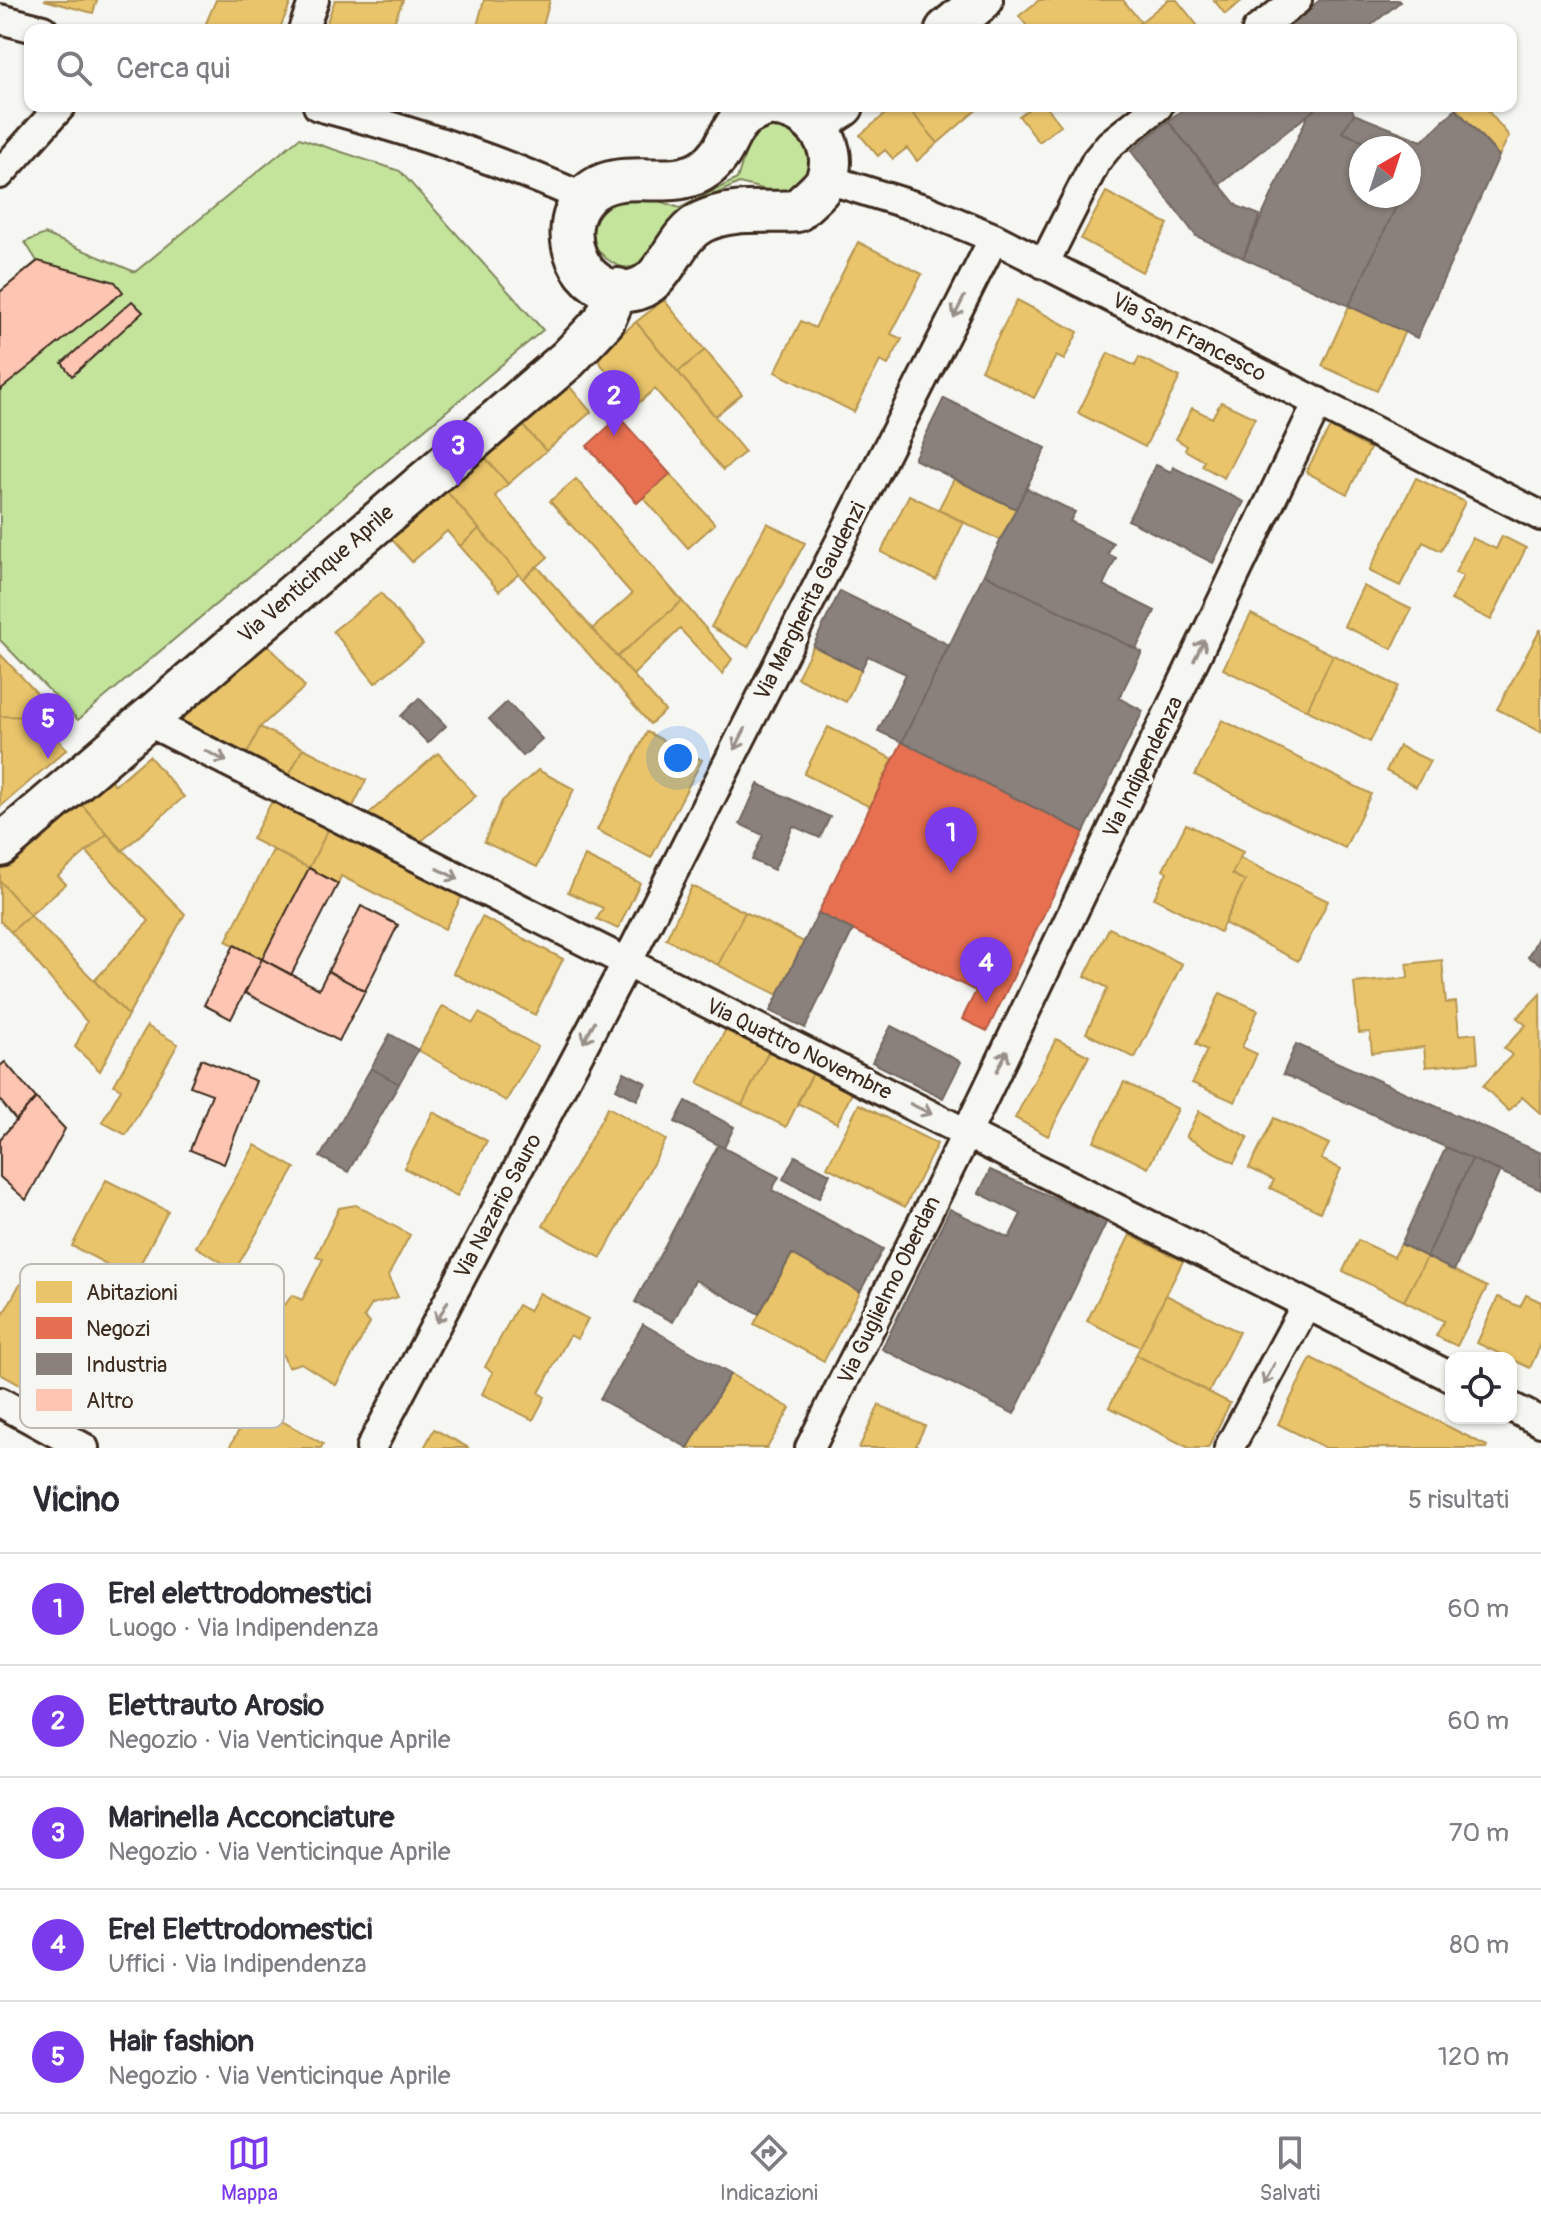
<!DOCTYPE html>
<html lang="it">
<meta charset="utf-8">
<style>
:root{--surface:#fff;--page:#f2f2f3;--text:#2b2b33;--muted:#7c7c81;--line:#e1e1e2;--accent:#7c3aed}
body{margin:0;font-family:Pangolin,sans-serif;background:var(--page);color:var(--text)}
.controls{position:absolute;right:24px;bottom:24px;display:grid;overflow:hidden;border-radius:16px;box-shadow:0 2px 6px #0004}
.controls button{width:72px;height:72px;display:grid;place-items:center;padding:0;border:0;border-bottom:2px solid var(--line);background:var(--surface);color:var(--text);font:40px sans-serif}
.compass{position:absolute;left:1349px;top:136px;width:72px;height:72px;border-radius:50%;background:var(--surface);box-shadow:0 2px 6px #0004;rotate:39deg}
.you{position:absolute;left:678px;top:758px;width:28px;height:28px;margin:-20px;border:6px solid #fff;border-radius:50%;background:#1a73e8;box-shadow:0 0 0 12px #1a73e833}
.badge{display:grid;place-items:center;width:52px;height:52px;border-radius:50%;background:var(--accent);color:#fff;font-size:26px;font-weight:700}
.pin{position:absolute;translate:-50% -66px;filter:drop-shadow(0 2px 4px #0008)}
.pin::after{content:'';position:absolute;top:42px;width:28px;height:24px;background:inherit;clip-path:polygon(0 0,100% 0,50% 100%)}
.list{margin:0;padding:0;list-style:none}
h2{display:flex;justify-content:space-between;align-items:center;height:104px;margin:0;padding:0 32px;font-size:34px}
h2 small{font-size:26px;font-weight:400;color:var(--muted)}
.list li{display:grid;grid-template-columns:52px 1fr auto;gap:24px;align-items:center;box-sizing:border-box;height:112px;padding:0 32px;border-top:2px solid var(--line)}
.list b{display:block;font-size:30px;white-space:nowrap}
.list p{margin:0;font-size:26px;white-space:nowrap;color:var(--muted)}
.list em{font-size:26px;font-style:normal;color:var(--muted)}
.icon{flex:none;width:44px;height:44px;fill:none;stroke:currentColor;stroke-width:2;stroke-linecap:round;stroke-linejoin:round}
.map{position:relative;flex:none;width:1541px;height:1448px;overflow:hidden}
.search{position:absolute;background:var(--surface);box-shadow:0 2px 6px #0004;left:24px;right:24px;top:24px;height:88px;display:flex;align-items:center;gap:20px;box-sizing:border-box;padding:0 28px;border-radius:16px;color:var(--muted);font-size:30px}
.sheet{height:664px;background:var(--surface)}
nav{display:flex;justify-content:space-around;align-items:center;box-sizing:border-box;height:112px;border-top:2px solid var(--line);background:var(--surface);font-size:22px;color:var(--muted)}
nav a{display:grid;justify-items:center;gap:4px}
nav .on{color:var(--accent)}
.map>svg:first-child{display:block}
</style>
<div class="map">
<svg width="1541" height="1448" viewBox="0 0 1541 1448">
<rect width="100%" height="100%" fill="#f6f6f2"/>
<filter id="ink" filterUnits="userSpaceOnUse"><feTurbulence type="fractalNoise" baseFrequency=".0125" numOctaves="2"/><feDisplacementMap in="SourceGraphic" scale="16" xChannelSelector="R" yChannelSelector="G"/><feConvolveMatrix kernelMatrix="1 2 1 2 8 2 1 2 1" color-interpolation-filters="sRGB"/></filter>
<g filter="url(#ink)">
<path fill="#c4e49c" stroke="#80875d" stroke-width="2" d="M773,123L793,128L811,153L809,173L791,191H771L739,183C721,192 700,199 684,211C661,228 646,290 607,259C576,234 599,198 633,196C647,195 666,204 680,208L737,179L751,135Z
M299,138L400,171L543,330L78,720L0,640V292L37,261L25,242L45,234L135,272Z"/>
<path fill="#e9c46a" stroke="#b59653" stroke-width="2" d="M44,0H97L93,13Z
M216,0H292L279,30H203Z
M335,0H403L393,25L412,30H324Z
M484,0H550L542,30H476Z
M1039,0H1123L1141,22L1131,30H1113L1109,25L1103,30H1030L1019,16Z
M1168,0H1177L1201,30H1131Z
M1214,0H1243L1225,14Z
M895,106H906L938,143L917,161L907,148L893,159L885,150L878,156L860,135Z
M906,106H981L938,143Z
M1033,106H1046L1061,125L1039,142L1019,116Z
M1454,106H1484L1509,136L1499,156Z
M1106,192L1168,224L1142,272L1081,239Z
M858,242L922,274L891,334L902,339L888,365L880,361L854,412L775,372L801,321L815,328Z
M664,300L705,350L678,372L636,322Z
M1017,300L1078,332L1064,360L1056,356L1034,398L981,370Z
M1349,306L1405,331L1377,391L1322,366Z
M636,322L745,452L723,470L655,389L635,406L595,357Z
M705,350L742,394L715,416L678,372Z
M1108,353L1135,366L1139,357L1180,377L1145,447L1078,413Z
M565,381L591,412L546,451L519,421Z
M1221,402L1255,418L1224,478L1202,466L1204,461L1185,450L1187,446L1176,439L1192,408L1212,418Z
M519,421L546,451L508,484L482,454Z
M1330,427L1370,449L1347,494L1306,472Z
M482,454L508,484L495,496L548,557L523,579L443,487Z
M670,474L715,524L688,548L643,497Z
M1416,478L1465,502L1441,551L1423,542L1400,586L1369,571Z
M576,479L682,601L617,657L592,629L632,594L550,501Z
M954,479L1016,509L1000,540L938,510Z
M443,487L479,529L460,546L447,531L412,562L388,535Z
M909,495L964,522L936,580L881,552Z
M767,523L805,543L748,647L711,627Z
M479,529L519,574L499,591L460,546Z
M1502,536L1526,548L1491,620L1451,600L1463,576L1455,573L1472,538L1496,549Z
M537,566L665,711L650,724L523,579Z
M1363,586L1411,609L1392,649L1344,626Z
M381,593L423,644L375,683L333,631Z
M682,601L732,659L722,674L680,629L633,675L617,657Z
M1251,614L1333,655L1307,710L1223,669Z
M1540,630H1541V732L1497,709Z
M265,641L305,687L260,727L245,758L170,722Z
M813,646L861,670L846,702L797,678Z
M0,654L51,708L36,717L0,716Z
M1333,655L1398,686L1370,742L1307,710Z
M0,716L36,717L67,749L0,807Z
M1222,720L1371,794L1345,848L1195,775Z
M260,727L303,748L287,779L245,758Z
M828,727L893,759L870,807L804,774Z
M647,732L702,760L651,858L597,830Z
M1399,746L1430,761L1416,787L1386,771Z
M303,748L366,780L351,811L287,779Z
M438,753L476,796L419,843L367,815Z
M149,756L184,797L122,851L77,799L106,774L115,785Z
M538,770L574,789L537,867L484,842L502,801Z
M77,799L107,834L58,876L66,884L30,915L0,881V866Z
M273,799L329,828L309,868L252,839Z
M1186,824L1243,852L1232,874L1245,881L1220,932L1154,898L1167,872L1163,870Z
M329,828L462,896L445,929L341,876L338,884L309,868Z
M107,834L185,914L128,1015L94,981L149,921L86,851Z
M273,850L309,868L262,959L226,941Z
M585,856L640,883L618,929L597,919L603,908L568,892Z
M1240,858L1328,901L1298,961L1224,923L1245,881L1232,874Z
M0,881L30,915L11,932L0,921Z
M692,886L745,912L718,965L666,939Z
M745,912L804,942L778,995L718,965Z
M30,915L128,1015L100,1071L75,1047L87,1022L11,932Z
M482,917L563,959L535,1015L453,973Z
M1109,928L1182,964L1135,1058L1086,1033L1108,988L1085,976Z
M1442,960L1446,1003L1456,1002L1459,1035L1476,1033L1478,1062L1426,1067L1424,1047L1372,1053L1370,1032L1359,1033L1354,983L1408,978L1407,964Z
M1220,993L1258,1010L1242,1047L1257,1054L1235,1102L1192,1083L1207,1050L1196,1044Z
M1540,994L1541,1114L1522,1097L1509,1111L1483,1086L1512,1055L1504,1048L1526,1025L1517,1018Z
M443,1006L473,1023L479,1013L538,1047L506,1101L418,1050Z
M728,1025L771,1047L742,1105L698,1083Z
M147,1026L178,1044L126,1135L102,1122L121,1089L114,1085Z
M1056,1039L1089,1056L1048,1136L1015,1118Z
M771,1047L815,1069L786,1127L742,1105Z
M815,1069L854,1089L837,1123L797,1103Z
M1124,1082L1178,1109L1148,1168L1094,1141Z
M859,1104L937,1144L905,1207L827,1167Z
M608,1107L666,1140L601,1258L543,1226Z
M1199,1111L1248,1137L1234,1163L1186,1137Z
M433,1112L487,1141L457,1196L404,1168Z
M1274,1118L1329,1144L1321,1159L1341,1169L1320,1212L1270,1188L1274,1180L1249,1168Z
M255,1145L295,1168L235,1270L196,1247Z
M106,1180L168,1211L133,1278L72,1246Z
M356,1205L410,1235L388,1276L398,1297L372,1304L364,1317L370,1323L336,1385L301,1363L288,1367L279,1346L256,1332L274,1298L285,1305L292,1295L302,1300L323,1259L316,1257L339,1208Z
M1130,1235L1183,1261L1140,1347L1087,1321Z
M1358,1240L1394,1257L1401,1244L1427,1257L1404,1301L1343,1271Z
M792,1254L860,1292L824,1361L754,1324Z
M1427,1257L1487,1287L1457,1346L1436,1336L1444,1321L1404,1301Z
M20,1284L68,1312L76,1297L127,1325L108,1359L61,1333L29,1390L0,1374V1320Z
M539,1293L588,1319L577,1339L570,1335L539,1393L545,1397L533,1420L482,1394L493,1372L485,1367L518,1305L529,1311Z
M1166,1295L1239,1332L1209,1392L1136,1355Z
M1526,1295L1541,1302V1344L1530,1368L1477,1343L1498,1297L1520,1307Z
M1136,1355L1230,1403L1208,1448H1189L1109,1407Z
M1311,1358L1487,1446L1486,1448H1326L1278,1424Z
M730,1374L790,1408L767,1448H688Z
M253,1405L323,1444L321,1448H229Z
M879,1405L925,1426L916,1445L921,1448H859Z
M434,1429L469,1448H424Z"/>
<path fill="#e76f51" stroke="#b35a42" stroke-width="2" d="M619,417L670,474L637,503L587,446Z
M902,742L1084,832L987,1031L962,1019L976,991L818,913Z"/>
<path fill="#8a817c" stroke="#726760" stroke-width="2" d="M1320,0H1398L1400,2L1365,30H1283Z
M1187,106H1319L1219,185L1168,121Z
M1319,106H1351L1354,114L1342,132L1378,148H1361V196H1401L1349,306L1243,258L1308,115Z
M1456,109L1499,156L1417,338L1349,306L1401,196H1409V178L1415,164L1409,162V148H1378L1342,132L1354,114L1422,141Z
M1168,121L1237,206L1260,215L1243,258L1196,236L1131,151Z
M944,398L1046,448L1016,509L914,459Z
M1156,465L1171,472L1173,467L1244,502L1213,563L1128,520Z
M1026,488L1075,512L1070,521L1113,543L1108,554L1116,558L1103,585L1155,611L1136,649L984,574Z
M984,574L1142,652L1119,698L1143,711L1084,832L902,742Z
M840,591L949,645L902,742L878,731L906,674L868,656L861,670L813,646Z
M419,698L446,726L428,743L401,716Z
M507,702L542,739L523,756L489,719Z
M758,784L830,817L820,838L793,826L774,870L752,860L763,835L740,824Z
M818,913L853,930L805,1028L770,1011Z
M1541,932V964L1528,957Z
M891,1026L961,1062L943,1098L872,1062Z
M390,1034L418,1050L399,1084L371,1068Z
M1296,1044L1541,1153V1190L1283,1074Z
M371,1068L399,1084L348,1172L320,1157Z
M624,1072L646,1083L637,1100L616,1089Z
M686,1101L734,1127L724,1148L675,1122Z
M718,1145L779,1177L772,1190L883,1249L860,1292L792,1254L759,1314L695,1280L673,1322L635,1302Z
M1446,1147L1472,1159L1427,1257L1401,1244Z
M795,1156L830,1174L819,1198L783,1179Z
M1472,1159L1500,1171L1454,1271L1427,1257Z
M990,1170L1107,1221L1014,1414L882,1349L950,1209L1009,1238L1021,1214L979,1193Z
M643,1324L730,1374L688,1448L600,1399Z"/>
<path fill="#fec5b2" stroke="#3b2a1e" stroke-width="2" d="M38,261L115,282L123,292L0,390V292Z
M132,301L143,312L72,376L62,363Z
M309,868L338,884L291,975L262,959Z
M361,906L398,925L365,991L328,971Z
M234,945L262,959L231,1019L204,1005Z
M262,959L319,989L328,971L365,991L339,1041L245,993Z
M201,1059L256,1081L224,1164L190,1150L212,1094L190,1086Z
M5,1062L36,1098L16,1120L0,1100V1066Z
M36,1098L65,1129L26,1200L0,1177V1139Z"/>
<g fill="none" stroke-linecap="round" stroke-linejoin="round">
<g stroke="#3b2a1e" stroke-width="34">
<path id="minor" d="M0,19L43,30
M303,30L314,0
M1257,30L1297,0
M318,106C409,130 497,159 584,198
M0,174L61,106
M827,179L924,209L994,238L1541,516
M1044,264L1096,161L1110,144L1158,106
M147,721L1451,1377
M0,1402L84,1448
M1511,1407L1541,1422
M371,1448L636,945L994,238
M810,1448L958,1151L1318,402
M1229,1448L1306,1305"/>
</g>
<g stroke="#3b2a1e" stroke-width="46">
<path id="secondary" d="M946,30L982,0
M768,106C722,118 736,145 706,168C672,194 618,163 586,196C553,229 580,297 629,291C668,286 670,238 702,222C732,207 765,214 797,211C805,202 823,189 827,178C840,142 808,107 774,106
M816,124L843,106
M0,846L568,359L604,321L618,289"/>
</g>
<use href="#minor" stroke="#f6f6f2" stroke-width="28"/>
<use href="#secondary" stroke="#f6f6f2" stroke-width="40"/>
</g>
<defs><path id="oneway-shaft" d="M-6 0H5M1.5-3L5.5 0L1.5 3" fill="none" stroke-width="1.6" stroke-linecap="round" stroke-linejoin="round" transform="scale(2)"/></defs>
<g stroke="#989088">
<use href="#oneway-shaft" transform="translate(959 307) rotate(117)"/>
<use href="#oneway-shaft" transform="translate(1199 650) rotate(-64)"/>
<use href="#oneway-shaft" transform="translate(740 739) rotate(117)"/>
<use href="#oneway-shaft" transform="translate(216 756) rotate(27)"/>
<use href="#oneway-shaft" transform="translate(448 874) rotate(27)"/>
<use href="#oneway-shaft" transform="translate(589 1032) rotate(118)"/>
<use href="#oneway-shaft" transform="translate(1002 1061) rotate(-64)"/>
<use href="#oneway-shaft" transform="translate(921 1109) rotate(26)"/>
<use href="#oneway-shaft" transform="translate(442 1312) rotate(118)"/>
<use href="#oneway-shaft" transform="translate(1269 1374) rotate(118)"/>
</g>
</g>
<g text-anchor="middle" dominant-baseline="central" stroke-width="8" stroke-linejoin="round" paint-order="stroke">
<g font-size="22" fill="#3b2a1e" stroke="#f6f6f2">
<text transform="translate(1189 337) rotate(27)">Via San Francesco</text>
<text transform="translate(316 574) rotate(-41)">Via Venticinque Aprile</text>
<text transform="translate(810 601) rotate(-63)">Via Margherita Gaudenzi</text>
<text transform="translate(1143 767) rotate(-64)">Via Indipendenza</text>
<text transform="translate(799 1049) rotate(26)">Via Quattro Novembre</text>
<text transform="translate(498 1206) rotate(-62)">Via Nazario Sauro</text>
<text transform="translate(889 1290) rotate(-64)">Via Guglielmo Oberdan</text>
</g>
</g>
<rect x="20" y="1264" width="264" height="164" rx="12" fill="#f6f6f2" stroke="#beb9b2" stroke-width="2"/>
<rect x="36" y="1281" width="36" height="22" fill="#e9c46a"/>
<rect x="36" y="1317" width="36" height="22" fill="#e76f51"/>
<rect x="36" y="1353" width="36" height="22" fill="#8a817c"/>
<rect x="36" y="1389" width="36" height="22" fill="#fec5b2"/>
<g font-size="22" fill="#3b2a1e">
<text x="86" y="1300">Abitazioni</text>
<text x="86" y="1336">Negozi</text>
<text x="86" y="1372">Industria</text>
<text x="86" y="1408">Altro</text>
</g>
</svg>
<div class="controls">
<button><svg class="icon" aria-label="locate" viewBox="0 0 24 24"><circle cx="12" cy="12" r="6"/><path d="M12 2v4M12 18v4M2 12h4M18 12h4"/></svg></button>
</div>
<svg class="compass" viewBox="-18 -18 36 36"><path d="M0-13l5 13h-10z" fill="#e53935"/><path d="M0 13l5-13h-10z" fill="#7c7c81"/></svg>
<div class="you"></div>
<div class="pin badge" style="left:951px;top:873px">1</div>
<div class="pin badge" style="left:614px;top:436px">2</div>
<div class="pin badge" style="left:458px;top:486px">3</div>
<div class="pin badge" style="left:986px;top:1003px">4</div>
<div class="pin badge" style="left:48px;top:759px">5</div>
<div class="search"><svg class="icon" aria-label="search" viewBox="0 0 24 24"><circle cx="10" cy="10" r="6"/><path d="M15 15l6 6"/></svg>Cerca qui</div>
</div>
<section class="sheet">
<h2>Vicino<small>5 risultati</small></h2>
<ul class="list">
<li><span class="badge">1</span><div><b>Erel elettrodomestici</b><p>Luogo · Via Indipendenza</p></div><em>60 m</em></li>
<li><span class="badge">2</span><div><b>Elettrauto Arosio</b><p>Negozio · Via Venticinque Aprile</p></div><em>60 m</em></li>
<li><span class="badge">3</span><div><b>Marinella Acconciature</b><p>Negozio · Via Venticinque Aprile</p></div><em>70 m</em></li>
<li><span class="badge">4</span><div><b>Erel Elettrodomestici</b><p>Uffici · Via Indipendenza</p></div><em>80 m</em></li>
<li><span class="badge">5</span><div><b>Hair fashion</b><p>Negozio · Via Venticinque Aprile</p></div><em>120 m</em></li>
</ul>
</section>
<nav>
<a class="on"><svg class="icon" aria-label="map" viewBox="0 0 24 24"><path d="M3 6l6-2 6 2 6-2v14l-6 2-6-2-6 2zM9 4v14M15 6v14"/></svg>Mappa</a>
<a><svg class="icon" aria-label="directions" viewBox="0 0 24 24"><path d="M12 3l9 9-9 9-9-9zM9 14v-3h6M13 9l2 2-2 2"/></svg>Indicazioni</a>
<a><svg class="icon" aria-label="saved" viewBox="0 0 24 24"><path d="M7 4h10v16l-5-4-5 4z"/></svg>Salvati</a>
</nav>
